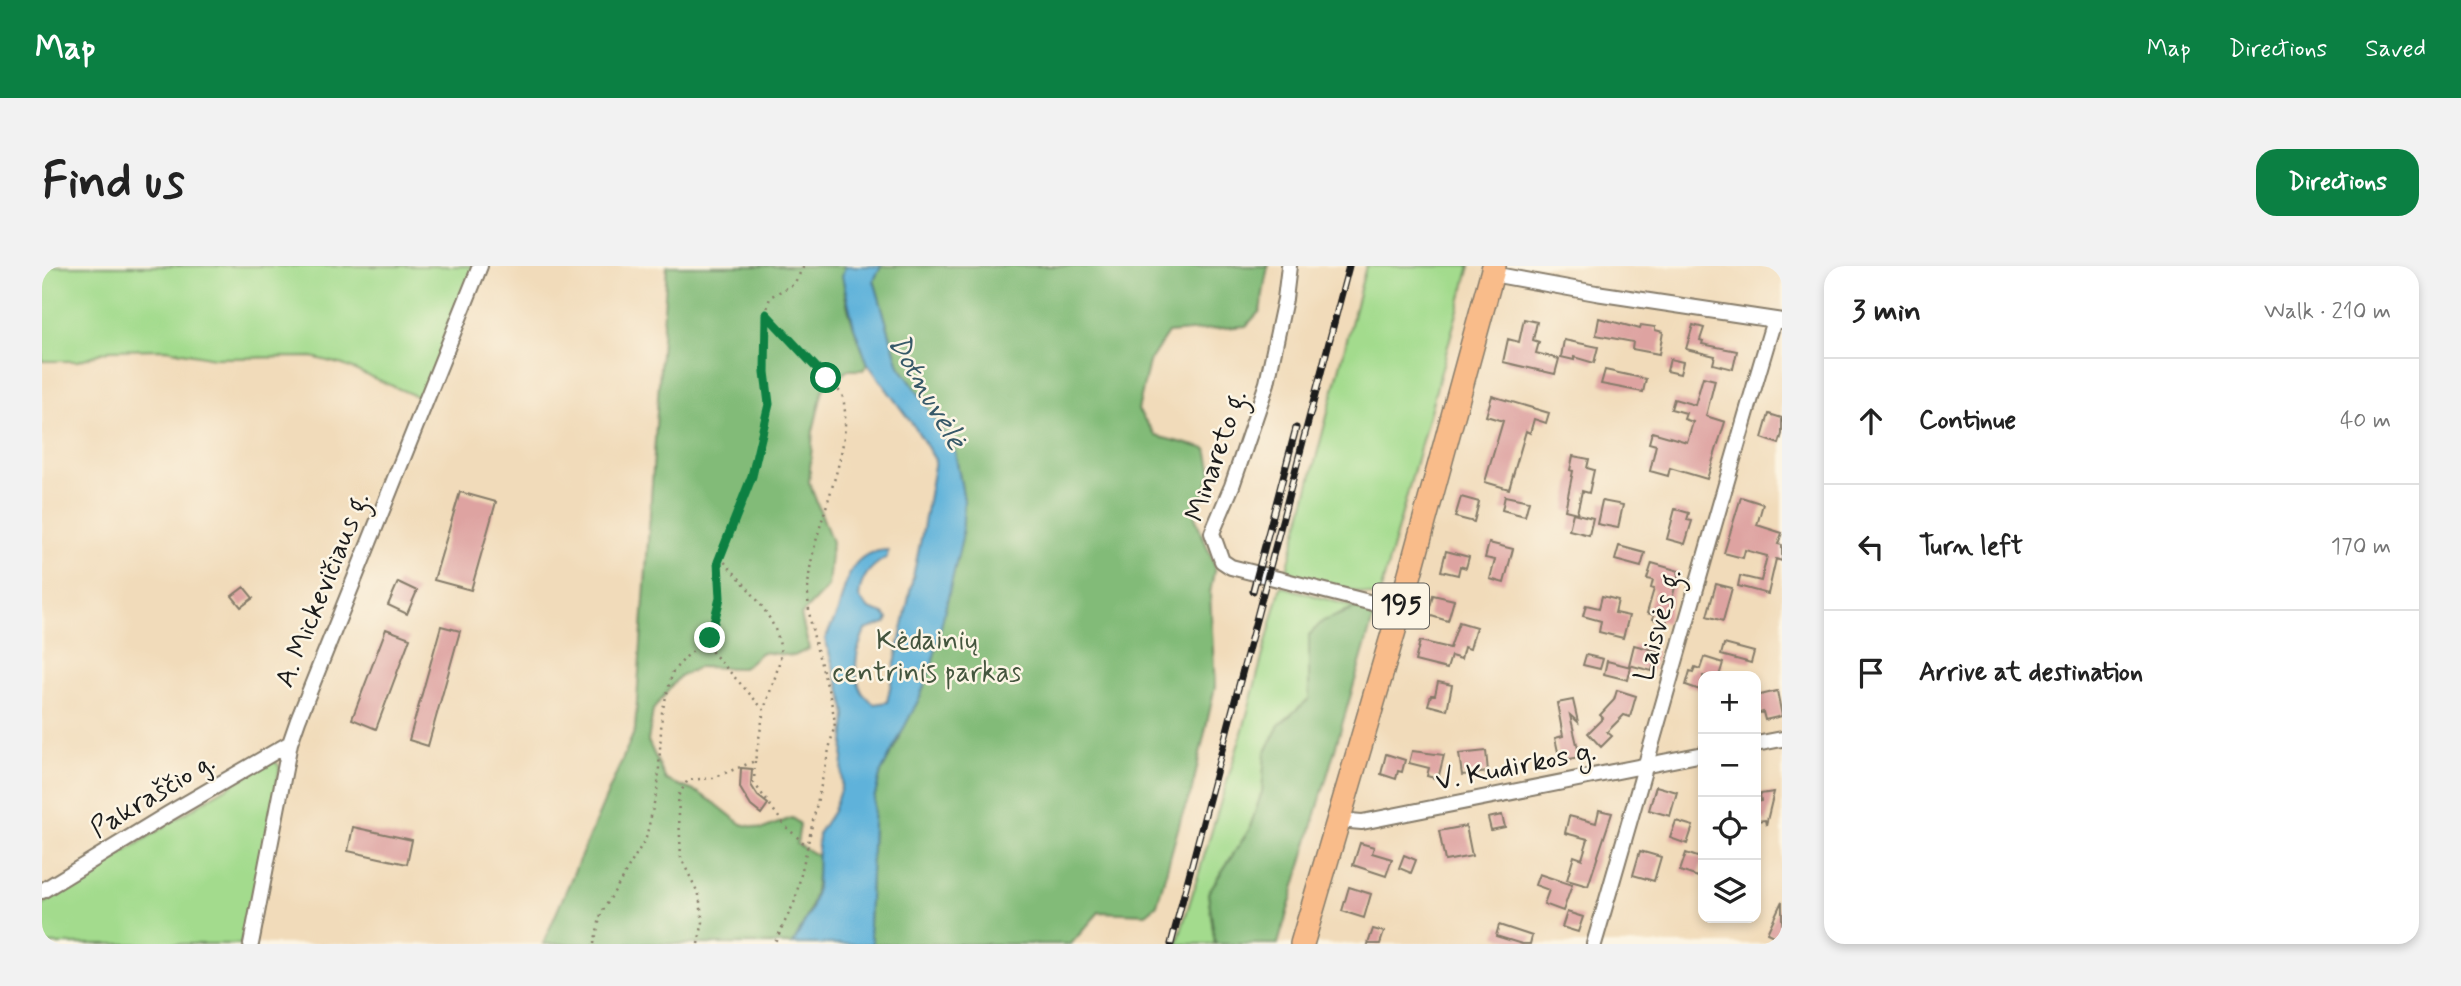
<!DOCTYPE html>
<meta charset="utf-8">
<style>
:root{--surface:#fff;--page:#f2f2f2;--text:#222;--muted:#767676;--line:#e0e0e0;--accent:#0b8043}
body{margin:0;font-family:Mynerve,sans-serif;background:var(--page);color:var(--text)}
.controls{position:absolute;right:21px;bottom:21px;display:grid;overflow:hidden;border-radius:14px;box-shadow:0 4px 10px #0003}
.controls button{width:63px;height:63px;display:grid;place-items:center;padding:0;border:0;border-bottom:2px solid var(--line);background:var(--surface);color:var(--text);font:35px sans-serif}
.stop{position:absolute;width:21px;height:21px;margin:-16px;border:5px solid #0b8043;border-radius:50%;background:#fff}
.stop.end{background:#0b8043;border-color:#fff;box-shadow:0 2px 7px #0008}
.list{margin:0;padding:0;list-style:none}
h2{display:flex;justify-content:space-between;align-items:center;height:91px;margin:0;padding:0 28px;font-size:30px}
h2 small{font-size:23px;font-weight:400;color:var(--muted)}
.list li{display:grid;grid-template-columns:46px 1fr auto;gap:21px;align-items:center;box-sizing:border-box;height:126px;padding:0 28px;border-top:2px solid var(--line)}
.list b{display:block;font-size:26px;white-space:nowrap}
.list em{font-size:23px;font-style:normal;color:var(--muted)}
.icon{flex:none;width:38px;height:38px;fill:none;stroke:currentColor;stroke-width:2;stroke-linecap:round;stroke-linejoin:round}
.map{position:relative;flex:none;width:1740px;height:678px;overflow:hidden;border-radius:21px}
header{display:flex;align-items:center;gap:42px;box-sizing:border-box;height:98px;padding:0 35px;background:var(--accent);color:#fff}
header strong{font-size:33px}
nav{display:flex;gap:38px;margin-inline-start:auto;font-size:24px}
.intro{display:flex;align-items:center;justify-content:space-between;box-sizing:border-box;height:168px;padding:0 42px}
h1{margin:0;font-size:49px}
.button{padding:18px 32px;border-radius:21px;background:var(--accent);color:#fff;font-size:24px;font-weight:700}
main{display:flex;gap:42px;padding:0 42px}
aside{flex:1;background:var(--surface);border-radius:21px;box-shadow:0 4px 10px #0003}
.map>svg:first-child{display:block}
</style>
<header>
<strong>Map</strong>
<nav><a>Map</a><a>Directions</a><a>Saved</a></nav>
</header>
<div class="intro"><h1>Find us</h1><a class="button">Directions</a></div>
<main>
<div class="map">
<svg width="1740" height="678" viewBox="0 0 1740 678">
<rect width="100%" height="100%" fill="#fcf5e5"/>
<filter id="ink" filterUnits="userSpaceOnUse"><feTurbulence type="fractalNoise" baseFrequency=".0143" numOctaves="2"/><feDisplacementMap in="SourceGraphic" scale="14" xChannelSelector="R" yChannelSelector="G"/><feConvolveMatrix kernelMatrix="1 2 1 2 8 2 1 2 1" color-interpolation-filters="sRGB"/></filter>
<filter id="wash" filterUnits="userSpaceOnUse"><feTurbulence type="fractalNoise" baseFrequency=".00686" numOctaves="4" result="noise"/><feDisplacementMap in="SourceGraphic" scale="28" xChannelSelector="R" yChannelSelector="G"/><feGaussianBlur stdDeviation="1.57" result="paint"/><feColorMatrix in="noise" values="0 0 0 0 0 0 0 0 0 0 0 0 0 0 0 0 0 1.4 0 .05"/><feComposite in="paint" operator="in"/></filter>
<g filter="url(#wash)">
<rect width="100%" height="100%" fill="#f1dbba"/>
<path fill="#a3db8d" stroke="#607c54" stroke-width="2" d="M0,0H433L383,134L301,99L270,91L172,92L124,83L68,84L36,95H0Z
M1324,0H1428L1337,331L1244,308Z
M1239,320L1315,342L1303,345L1267,369V433L1237,459L1223,488L1220,526L1207,564L1166,627L1173,678H1135L1202,460Z
M232,494L238,501L204,678H0V639L167,532Z"/>
<path fill="#82bb78" stroke="#4f6c4a" stroke-width="2" d="M625,0H803C796,27 816,72 826,98L821,104H806L781,123L771,165L767,216L790,276L786,321L759,349L767,383L752,390L720,386L701,402L657,401L637,411L611,444L606,475L624,514L657,527L674,538L699,558L721,563L750,552L758,558L755,578L776,590C775,630 770,644 751,678H501L593,464Z
M839,0H1226L1218,45L1204,60L1126,67L1107,96L1096,144L1114,170L1165,183L1170,206L1153,251L1173,300L1168,327L1173,421L1150,524L1139,552L1115,639L1104,648L1057,646L1029,678H831L827,659L832,533L839,506L858,471L911,309L920,272L922,234L913,185L875,125L857,100L832,14Z
M1315,342L1333,346L1236,678H1173L1166,627L1207,564L1220,526L1223,488L1237,459L1267,433V369L1281,355Z"/>
<path fill="#5eb2da" stroke="#3d677b" stroke-width="2" d="M803,0H839L832,14L857,100L875,125L913,186L922,234L920,272L890,399L877,433L839,506L832,533L827,659L831,678H751L769,644L775,621L776,568L791,545L799,521L804,449L801,433L783,373C788,362 794,352 797,342C805,312 809,285 846,284L845,291C828,301 818,312 817,332L827,343L842,348L846,353L844,357L823,364C815,382 809,407 820,426C822,430 828,434 832,438L845,436L881,263L893,194L874,163L826,98L812,61L800,10Z"/>
<g id="blocks">
<path fill="#dea3a1" d="M1557,52L1598,63L1599,59L1613,61V64L1621,66L1617,88L1590,83L1591,76L1554,69Z
M1482,53L1495,56L1491,74L1497,76L1494,87L1517,93L1513,108L1461,96L1466,73L1477,76Z
M1651,59L1662,62L1658,74L1661,75L1660,78L1695,85L1691,103L1671,98L1673,90L1644,83Z
M1522,74L1556,81L1552,97L1532,91V94L1519,91Z
M1628,93L1641,96L1638,108L1625,105Z
M1563,104L1604,113L1601,126L1559,118Z
M1661,111L1673,114L1664,150L1683,156L1665,213L1628,202L1626,210L1608,205L1614,179L1607,177L1610,166L1645,176L1651,156L1642,153L1644,147L1629,143L1632,133L1653,139Z
M1450,130L1507,147L1504,157L1492,153L1488,167L1484,165L1467,223L1443,216L1461,155L1444,150Z
M1727,148L1740,152V168L1737,178L1720,172Z
M1531,190L1547,193L1545,202L1552,204L1547,227L1540,225L1535,247L1523,244L1531,205L1528,204Z
M418,226L454,236L429,324L392,314Z
M1463,230L1487,235L1483,250L1460,244Z
M1419,231L1437,236L1432,256L1413,251Z
M1699,231L1721,238L1715,259L1740,267L1736,278L1740,279V295L1734,293L1726,328L1696,320L1698,310L1719,315L1725,290L1703,284L1701,292L1682,287Z
M1560,235L1581,239L1576,262L1555,258Z
M1633,243L1647,247L1645,254L1650,255L1643,278L1625,273Z
M1531,247L1551,252L1547,269L1527,264Z
M1447,277L1471,283L1462,317L1448,313L1453,294L1443,292Z
M1577,280L1603,287L1599,301L1573,294Z
M1404,285L1427,291L1424,302L1418,300L1416,309L1399,305Z
M1610,297L1637,305L1624,357L1611,353L1612,349L1605,347L1612,323L1609,322L1611,314L1605,313Z
M356,316L375,325L365,348L346,339Z
M1674,318L1690,322L1681,355L1665,350Z
M202,321L211,332L199,341L190,330Z
M1391,329L1412,334L1406,355L1386,349Z
M1560,330L1576,334L1573,347L1587,350L1581,372L1557,366L1559,355L1541,350L1544,339L1557,342Z
M1417,356L1434,361L1428,383L1422,381L1419,393L1409,390L1405,403L1373,395L1378,375L1408,382Z
M399,360L418,365L386,480L367,474Z
M344,363L368,372L334,463L310,453Z
M1682,378L1712,386L1709,397L1679,389Z
M1592,379L1615,385L1610,405L1587,399Z
M1544,389L1561,393L1558,403L1541,399Z
M1662,391L1681,397L1677,410H1661V425L1644,419L1648,405L1651,406L1653,401L1658,403Z
M1565,395L1589,401L1586,414L1562,408Z
M1396,416L1410,419L1405,444L1386,439L1389,429H1393Z
M1575,424L1594,430L1588,451L1582,449L1565,466L1570,470L1559,481L1546,467L1561,452L1558,449L1572,434Z
M1735,425L1740,450L1723,454L1721,446L1714,448V430Z
M1531,434L1536,456L1528,449L1538,491L1518,495L1513,472L1521,470L1515,437Z
M1370,485L1402,489L1396,513L1385,510L1387,502L1367,497Z
M1444,485L1446,506L1420,509L1417,488Z
M1344,488L1363,494L1360,506L1356,505L1354,513L1339,508Z
M699,502L710,503L709,519L716,530L726,538L719,548L709,540L698,522Z
M1614,520L1635,526L1628,550L1607,544Z
M1732,526L1724,559L1723,554L1714,555V536L1719,535L1718,528Z
M1557,544L1570,547L1546,620L1525,614L1532,590L1540,593L1546,573L1523,567L1527,550L1554,557Z
M1460,549L1463,561L1449,564L1446,552Z
M1634,555L1651,560L1645,578L1628,572Z
M1424,560L1430,590L1403,595L1397,565Z
M311,561L370,574L365,598L306,585Z
M1318,577L1332,581L1330,587L1350,593L1344,610L1311,599Z
M1598,585L1619,591L1612,615L1591,609Z
M1644,587L1661,593L1656,611L1638,605Z
M1362,589L1374,594L1369,607L1357,602Z
M1497,608L1530,619L1521,645L1502,638L1507,624L1493,619Z
M1307,621L1329,628L1322,652L1300,645Z
M1740,635V674L1725,667Z
M1525,646L1541,651L1536,666L1520,661Z
M1457,659L1490,670L1488,678H1480L1454,670Z
M1331,663L1342,666L1338,678H1326Z"/>
</g>
</g>
<g filter="url(#ink)">
<use href="#blocks" fill-opacity="0" stroke="#867c6b" stroke-width="2"/>
<g fill="none" stroke-linecap="round" stroke-linejoin="round">
<g stroke="#867c6b" stroke-width="18">
<path id="minor" d="M1247,0L1243,33L1225,117L1190,220L1170,267L1180,295L1189,301L1358,344
M1450,8L1554,27L1740,55
M1714,478L1740,473
M1296,554L1320,556L1661,488
M0,625L126,548L248,477
M209,678L248,477L256,454L438,0
M1552,678C1613,470 1670,261 1732,54"/>
</g>
<g stroke="#867c6b" stroke-width="26">
<path id="primary" d="M1260,678L1358,344L1452,0"/>
</g>
<path stroke="#867c6b" stroke-width="2.5" stroke-dasharray="2 5" stroke-linecap="butt" d="M724,48L800,128C816,185 766,264 766,326C766,371 787,413 793,457L753,635L732,678
M678,291C699,315 743,357 738,392C735,409 727,427 722,444
M713,495L712,517L743,560L766,581
M552,678L559,648L604,572L616,520L620,446L631,405L646,389L668,372L678,332L676,296L710,210L727,138L723,106L724,48L728,31L752,18L762,0
M656,678L661,656L657,629L639,592L636,530L646,514L671,512L713,495L722,444L662,377"/>
<use href="#minor" stroke="#fff" stroke-width="14"/>
<use href="#primary" stroke="#f9bc8a" stroke-width="23"/>
<g stroke="#1c1c1c" stroke-width="7">
<path id="rail" d="M1211,325L1254,162
M1129,678L1307,0"/>
</g>
<use href="#rail" stroke="#fcf5e5" stroke-width="4.5" stroke-dasharray="13" stroke-linecap="butt"/>
</g>
</g>
<g fill="none" stroke-linecap="round" stroke-linejoin="round" filter="url(#ink)">
<path stroke="#0b8043" stroke-width="9" d="M668,372L678,332L676,296L710,210L727,138L723,106L724,48L784,112"/>
</g>
<g text-anchor="middle" dominant-baseline="central" stroke-width="5" stroke-linejoin="round" paint-order="stroke">
<rect fill="#fcf5e5" stroke="#5f5d58" stroke-width="2" x="1331" y="317.5" width="56" height="45" rx="5"/>
<g font-size="26" font-weight="bold" fill="#1c1c1c">
<text x="1359" y="340">195</text>
</g>
<g font-size="28" fill="#1c1c1c" stroke="#fcf5e5">
<text transform="translate(1175 190) rotate(-71)">Minareto g.</text>
<text transform="translate(281 324) rotate(-68)">A. Mickevičiaus g.</text>
<text transform="translate(1617 359) rotate(-75)">Laisvės g.</text>
<text transform="translate(1474 501) rotate(-11)">V. Kudirkos g.</text>
<text transform="translate(111 530) rotate(-31)">Pakraščio g.</text>
</g>
<g font-size="28" fill="#44553e" stroke="#fcf5e5">
<text x="885" y="375">Kėdainių<tspan x="885" dy="32">centrinis parkas</tspan></text>
</g>
<g font-size="30" font-style="italic" fill="#365868" stroke="#fcf5e5">
<text transform="translate(885 126) rotate(60)">Dotnuvėlė</text>
</g>
</g>
</svg>
<div class="controls">
<button>+</button>
<button>−</button>
<button><svg class="icon" aria-label="locate" viewBox="0 0 24 24"><circle cx="12" cy="12" r="6"/><path d="M12 2v4M12 18v4M2 12h4M18 12h4"/></svg></button>
<button><svg class="icon" aria-label="layers" viewBox="0 0 24 24"><path d="M12 4l9 5-9 5-9-5zM3 14l9 5 9-5"/></svg></button>
</div>
<div class="stop" style="left:784px;top:112px"></div>
<div class="stop end" style="left:668px;top:372px"></div>
</div>
<aside>
<h2>3 min<small>Walk · 210 m</small></h2>
<ul class="list">
<li><svg class="icon" aria-label="ahead" viewBox="0 0 24 24"><path d="M12 20V5M6 11l6-6 6 6"/></svg><div><b>Continue</b></div><em>40 m</em></li>
<li><svg class="icon" aria-label="left" viewBox="0 0 24 24"><path d="M17 20v-9H6M10 6l-5 5 5 5"/></svg><div><b>Turn left</b></div><em>170 m</em></li>
<li><svg class="icon" aria-label="arrive" viewBox="0 0 24 24"><path d="M6 21V4h12l-3 4 3 4H6"/></svg><div><b>Arrive at destination</b></div></li>
</ul>
</aside>
</main>
